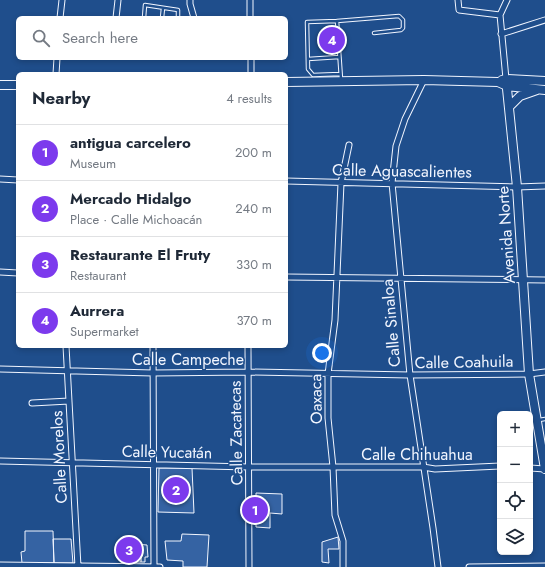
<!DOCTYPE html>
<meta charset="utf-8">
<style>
:root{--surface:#fff;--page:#f2f2f3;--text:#1f2937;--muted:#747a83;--line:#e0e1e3;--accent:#7c3aed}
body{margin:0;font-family:Jost,sans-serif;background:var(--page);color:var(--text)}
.controls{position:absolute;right:12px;bottom:12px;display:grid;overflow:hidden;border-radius:6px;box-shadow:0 2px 6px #0003}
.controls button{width:36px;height:36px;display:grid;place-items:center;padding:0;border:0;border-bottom:1px solid var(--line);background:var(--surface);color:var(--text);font:20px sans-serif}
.you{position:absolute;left:322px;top:353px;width:14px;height:14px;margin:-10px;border:3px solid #fff;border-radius:50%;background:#1a73e8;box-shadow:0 0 0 6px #1a73e833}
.badge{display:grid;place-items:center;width:26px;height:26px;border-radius:50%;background:var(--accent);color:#fff;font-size:13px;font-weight:700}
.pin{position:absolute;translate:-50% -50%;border:2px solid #fff;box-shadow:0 1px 4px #0006}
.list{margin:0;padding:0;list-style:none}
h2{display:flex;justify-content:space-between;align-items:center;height:52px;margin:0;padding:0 16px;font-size:17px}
h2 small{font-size:13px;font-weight:400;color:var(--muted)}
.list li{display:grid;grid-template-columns:26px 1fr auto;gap:12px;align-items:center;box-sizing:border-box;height:56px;padding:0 16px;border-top:1px solid var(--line)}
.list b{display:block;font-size:15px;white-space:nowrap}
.list p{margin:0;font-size:13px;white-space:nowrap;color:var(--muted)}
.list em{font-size:13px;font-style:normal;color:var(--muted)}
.icon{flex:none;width:22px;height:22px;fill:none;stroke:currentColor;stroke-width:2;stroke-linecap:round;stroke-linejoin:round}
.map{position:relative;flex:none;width:545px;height:567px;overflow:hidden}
.search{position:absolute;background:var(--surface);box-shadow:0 2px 6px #0003;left:16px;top:16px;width:272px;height:44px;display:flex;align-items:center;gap:10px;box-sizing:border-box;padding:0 14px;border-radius:6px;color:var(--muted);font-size:15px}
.panel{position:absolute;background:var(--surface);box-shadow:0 2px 6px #0003;left:16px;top:72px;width:272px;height:276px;border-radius:6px}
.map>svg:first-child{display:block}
</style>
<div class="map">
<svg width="545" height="567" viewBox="0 0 545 567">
<rect width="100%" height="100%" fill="#1f4e8c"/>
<path fill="#3563a3" stroke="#f2f6ff" d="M159,468H192L194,513L158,512Z
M256,493L282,494V514L270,513V528L256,527Z
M25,531H53L54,563H22L21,552L25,551Z
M182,534L209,535L207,567H183V561L167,560L165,541H181Z
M338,537L339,549H328L329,563L322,562V542Z
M53,539H71L73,563H54Z
M122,540H135V557H141V562H123Z
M136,544L147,545L148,557H145V562H141V557H135Z"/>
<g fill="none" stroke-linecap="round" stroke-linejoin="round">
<g stroke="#f2f6ff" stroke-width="4.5">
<path id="service" d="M144,18L145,5L178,10V18
M162,18L163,8
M337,21L399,16L403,20V28L401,30L374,33
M308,59L339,57
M340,74L313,75L308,69L307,22L337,21L341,79
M539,420L545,419"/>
</g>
<g stroke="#f2f6ff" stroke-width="7">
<path id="minor" d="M190,0V4L194,18
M458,0L459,10L500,15
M60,18L62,0
M116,18L118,0
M250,18V0
M501,34L545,20
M251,58V74
M56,74L57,58
M506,79L500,15L507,0
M424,80L405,119L396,146L392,183L410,375L433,528L438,567
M0,179L18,180
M286,181L517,187L545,186
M0,272L18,273
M286,277L545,280
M66,346L78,567
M153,346L154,567
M248,346L249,567
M0,369L153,373L248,372L410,375L529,374L545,372
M32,403L69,401
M0,461L249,467H423L435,469L500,466
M530,468L545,469
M0,565L160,567
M343,567V541L335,515L333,467L328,418V374L335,320L341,183L349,145
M469,567L545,566"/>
</g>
<g stroke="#f2f6ff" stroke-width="10">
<path id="primary" d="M506,79L517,187L529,374L545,469
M502,80L506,79L545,81
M286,82L424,80L498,82L507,86L545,90
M0,85H18
M509,107L520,96L537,90"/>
</g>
<use href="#service" stroke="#1f4e8c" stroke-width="2.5"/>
<use href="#minor" stroke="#1f4e8c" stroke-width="5"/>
<use href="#primary" stroke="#1f4e8c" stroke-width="8"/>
</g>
<g text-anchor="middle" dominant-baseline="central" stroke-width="3" stroke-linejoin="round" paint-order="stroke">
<g font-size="16" fill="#f2f6ff" stroke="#1f4e8c">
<text transform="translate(402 171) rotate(1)">Calle Aguascalientes</text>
<text transform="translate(506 235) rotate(-94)">Avenida Norte</text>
<text transform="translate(391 323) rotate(-95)">Calle Sinaloa</text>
<text x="188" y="359">Calle Campeche</text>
<text transform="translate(464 362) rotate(-1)">Calle Coahuila</text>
<text transform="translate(316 399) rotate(-91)">Oaxaca</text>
<text transform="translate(236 433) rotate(-91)">Calle Zacatecas</text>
<text transform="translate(167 452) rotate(1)">Calle Yucatán</text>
<text x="417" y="454">Calle Chihuahua</text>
<text transform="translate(59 457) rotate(-93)">Calle Morelos</text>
</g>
</g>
</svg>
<div class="controls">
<button>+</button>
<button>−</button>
<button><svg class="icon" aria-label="locate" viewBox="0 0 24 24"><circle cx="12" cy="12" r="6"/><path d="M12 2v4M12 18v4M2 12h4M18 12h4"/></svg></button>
<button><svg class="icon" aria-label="layers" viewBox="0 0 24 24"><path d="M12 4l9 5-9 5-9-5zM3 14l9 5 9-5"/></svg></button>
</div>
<div class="you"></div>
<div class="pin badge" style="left:255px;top:510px">1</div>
<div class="pin badge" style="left:176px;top:490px">2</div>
<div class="pin badge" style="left:129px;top:550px">3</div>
<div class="pin badge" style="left:332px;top:40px">4</div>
<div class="search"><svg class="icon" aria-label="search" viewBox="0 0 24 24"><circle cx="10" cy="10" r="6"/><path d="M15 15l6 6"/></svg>Search here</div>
<section class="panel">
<h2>Nearby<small>4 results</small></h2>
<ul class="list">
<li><span class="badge">1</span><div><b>antigua carcelero</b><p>Museum</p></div><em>200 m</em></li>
<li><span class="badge">2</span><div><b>Mercado Hidalgo</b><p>Place · Calle Michoacán</p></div><em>240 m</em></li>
<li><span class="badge">3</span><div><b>Restaurante El Fruty</b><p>Restaurant</p></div><em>330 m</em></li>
<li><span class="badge">4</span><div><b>Aurrera</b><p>Supermarket</p></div><em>370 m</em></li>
</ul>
</section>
</div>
